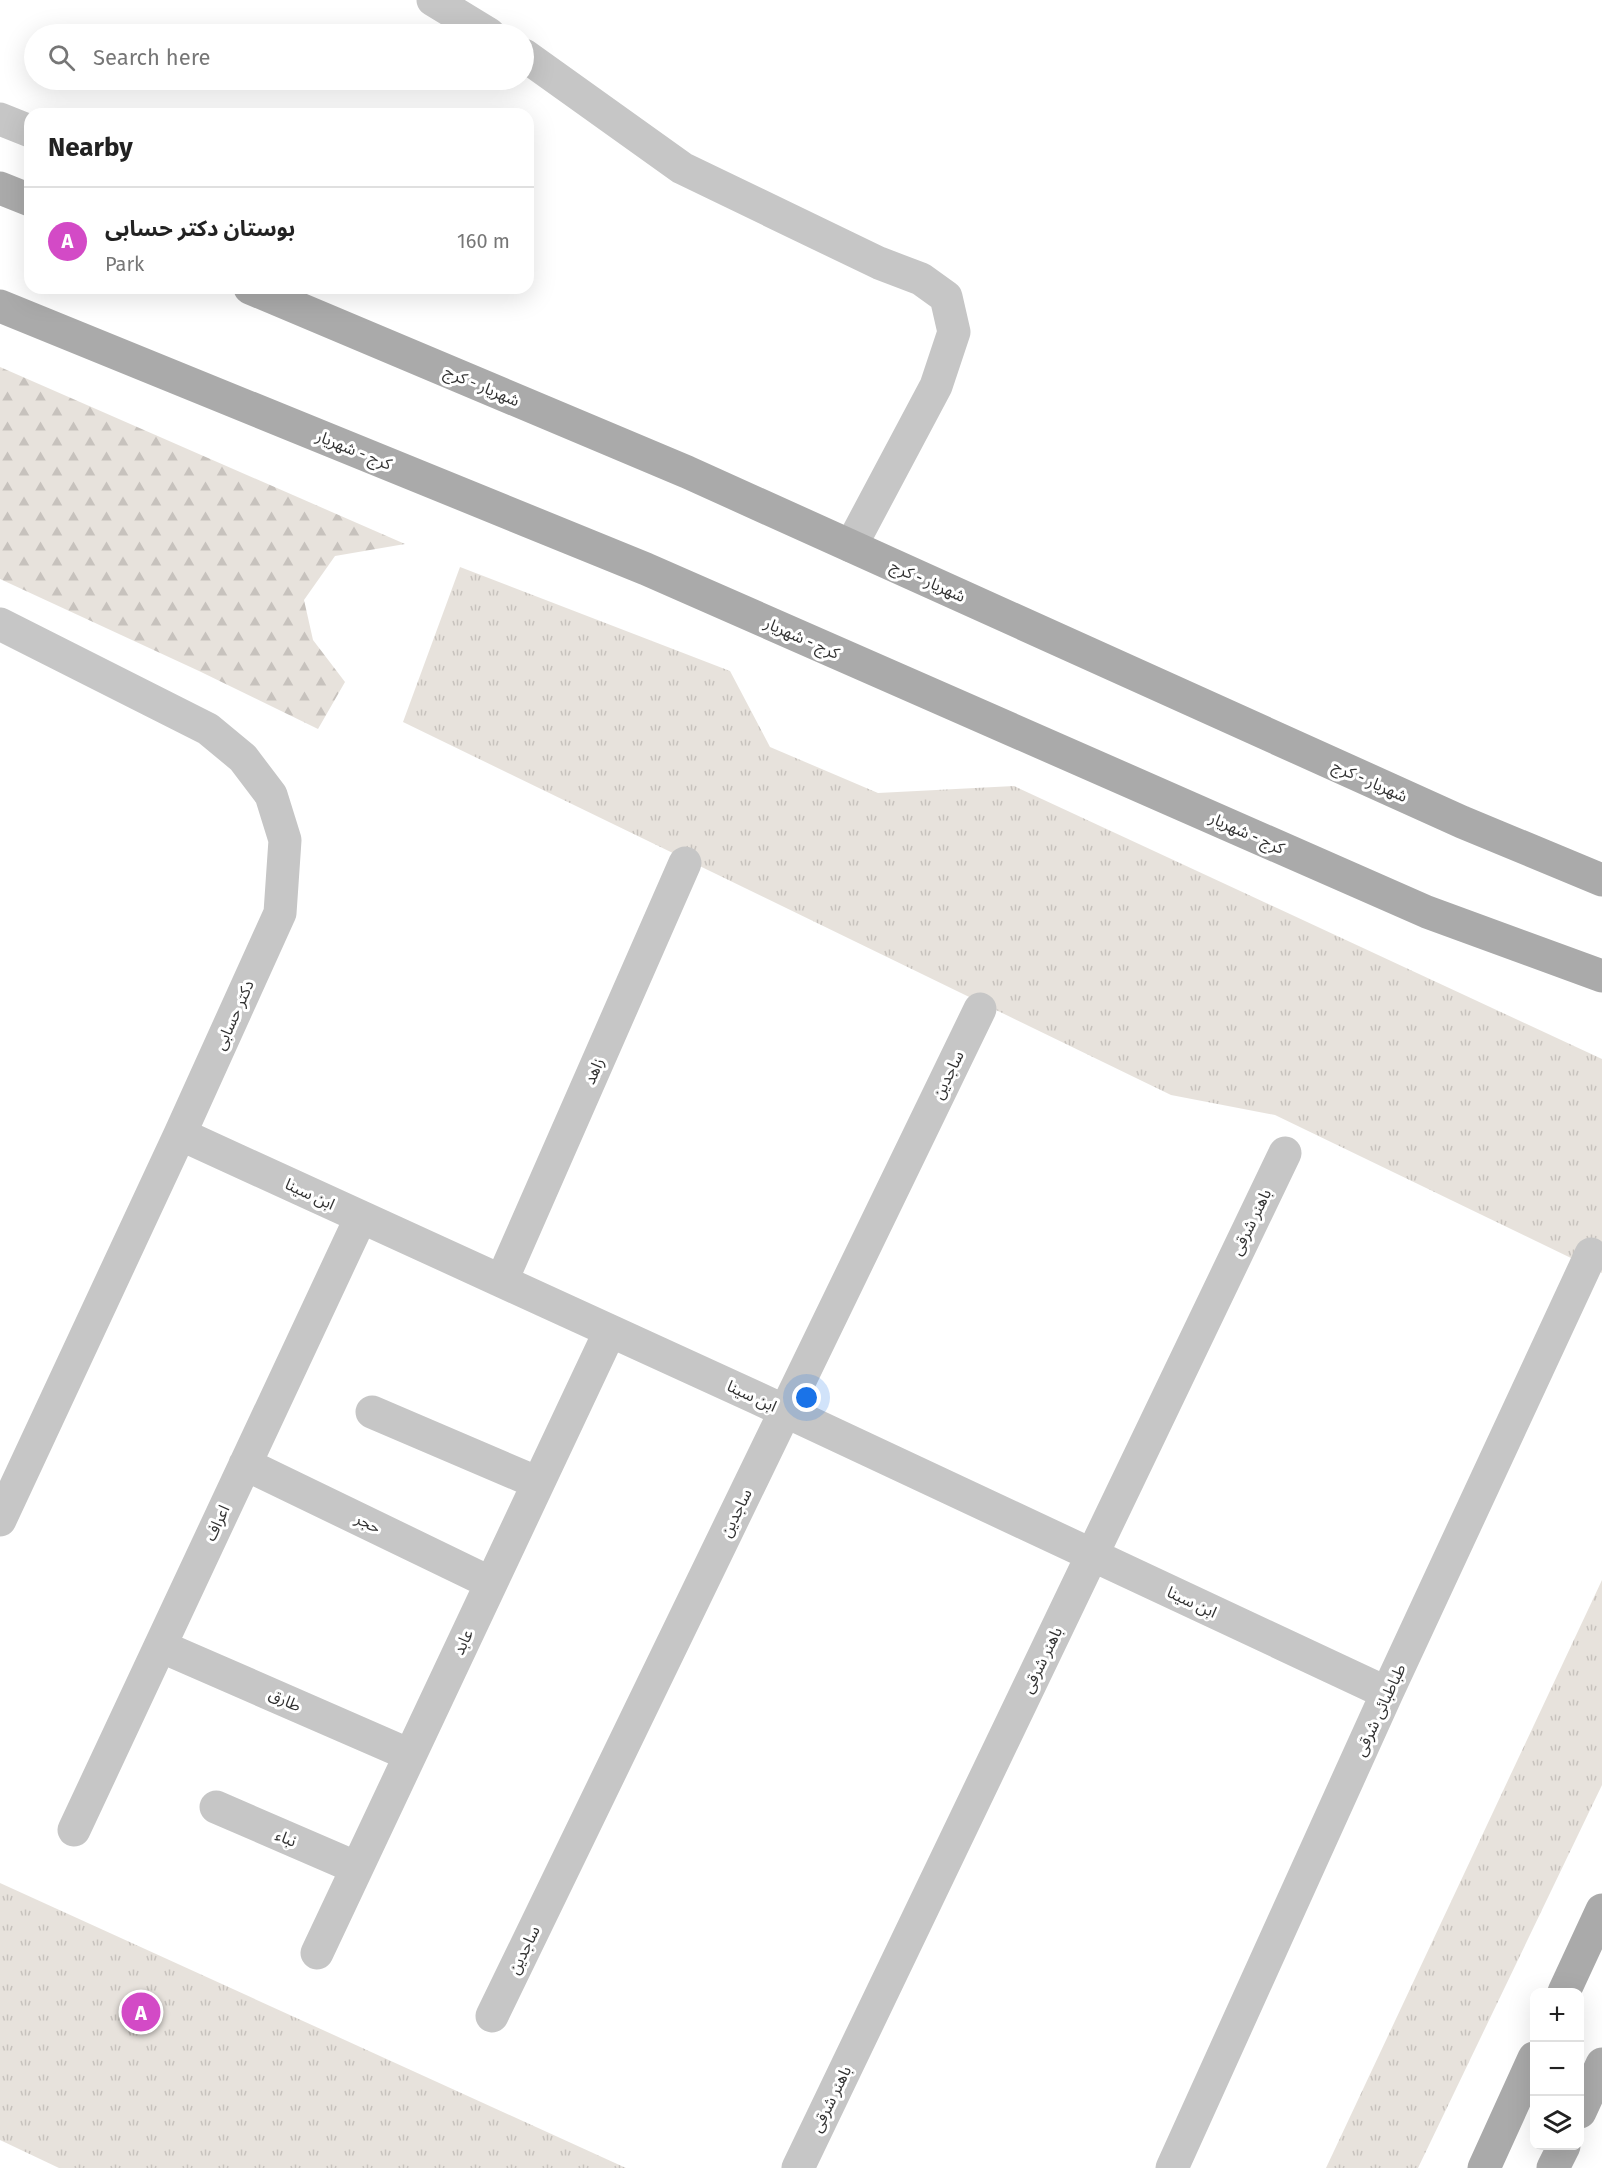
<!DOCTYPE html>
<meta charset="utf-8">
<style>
:root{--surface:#fff;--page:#f6f6f6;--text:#222;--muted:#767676;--line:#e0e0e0;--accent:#d34ac6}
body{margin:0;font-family:"Fira Sans","Noto Sans Arabic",sans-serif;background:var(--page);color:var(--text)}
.controls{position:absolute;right:18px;bottom:18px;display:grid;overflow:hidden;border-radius:12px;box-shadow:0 6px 24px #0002}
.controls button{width:54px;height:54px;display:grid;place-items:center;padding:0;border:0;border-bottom:2px solid var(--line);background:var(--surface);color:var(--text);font:30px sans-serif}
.you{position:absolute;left:807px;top:1398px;width:21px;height:21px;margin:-15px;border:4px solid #fff;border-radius:50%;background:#1a73e8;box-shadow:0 0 0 9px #1a73e833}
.badge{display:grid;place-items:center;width:39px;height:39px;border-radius:50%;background:var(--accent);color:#fff;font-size:20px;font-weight:700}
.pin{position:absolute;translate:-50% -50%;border:3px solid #fff;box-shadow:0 2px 6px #0006}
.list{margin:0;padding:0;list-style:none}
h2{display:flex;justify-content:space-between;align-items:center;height:78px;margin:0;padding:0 24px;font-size:26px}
h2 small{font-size:20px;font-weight:400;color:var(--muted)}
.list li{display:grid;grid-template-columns:39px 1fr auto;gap:18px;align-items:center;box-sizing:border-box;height:108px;padding:0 24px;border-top:2px solid var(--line)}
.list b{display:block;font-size:22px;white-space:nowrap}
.list p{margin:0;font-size:20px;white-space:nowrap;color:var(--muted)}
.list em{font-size:20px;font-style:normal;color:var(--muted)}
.icon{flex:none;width:33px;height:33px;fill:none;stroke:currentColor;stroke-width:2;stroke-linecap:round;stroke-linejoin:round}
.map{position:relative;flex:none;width:1602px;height:2168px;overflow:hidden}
.search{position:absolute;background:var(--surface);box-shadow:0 6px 24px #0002;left:24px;top:24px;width:510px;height:66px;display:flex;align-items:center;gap:15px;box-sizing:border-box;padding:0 21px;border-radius:33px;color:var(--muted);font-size:22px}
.panel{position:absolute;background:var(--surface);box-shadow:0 6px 24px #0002;left:24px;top:108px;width:510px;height:186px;border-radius:18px}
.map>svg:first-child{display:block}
</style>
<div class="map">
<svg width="1602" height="2168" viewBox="0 0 1602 2168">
<defs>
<pattern id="forest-firs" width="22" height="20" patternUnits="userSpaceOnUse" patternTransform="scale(1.5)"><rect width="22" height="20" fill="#e7e2dc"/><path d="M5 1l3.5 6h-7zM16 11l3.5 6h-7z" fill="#c7c2bd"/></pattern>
<pattern id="park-tufts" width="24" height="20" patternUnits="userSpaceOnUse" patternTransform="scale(1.5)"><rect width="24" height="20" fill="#e7e2dc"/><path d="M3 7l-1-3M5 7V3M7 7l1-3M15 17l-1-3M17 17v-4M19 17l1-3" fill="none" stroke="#c7c2bd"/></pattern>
</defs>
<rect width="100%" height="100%" fill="#fff"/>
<path fill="url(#forest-firs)" d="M0,367L405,544L335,556L304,600L313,640L345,682L318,729L199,671L0,579Z"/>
<path fill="url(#park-tufts)" d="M460,567L730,671L770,747L878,793L1014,786L1602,1059V1273L1275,1115L1171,1095L403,722Z
M1602,1580V1785L1418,2168H1326Z
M0,1883L626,2168H59L0,2140Z"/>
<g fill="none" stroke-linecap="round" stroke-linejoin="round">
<path stroke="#c6c6c6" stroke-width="33" d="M433,0L489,34
M524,55L682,168L879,263L921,279L946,297L954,332L936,386L851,546
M0,119L30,131
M0,624L208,729L243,758L271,795L285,840L280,913L180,1134L0,1520
M180,1134L757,1398L1387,1693
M502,1280L685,863
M372,1412L538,1483
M245,1464L491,1583
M160,1646L410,1755
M216,1807L357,1868
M74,1830L361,1217
M317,1953L610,1331
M492,2016L980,1009
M798,2168L1285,1153
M1172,2168L1387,1693L1591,1254"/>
<path stroke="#aaa" stroke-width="33" d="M0,188L30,200
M250,288L687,472L1462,822L1602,880
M0,306L646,569L1427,912L1602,976
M1564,1992L1602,1910
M1580,2112L1602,2064
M1484,2168L1534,2058
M1553,2168L1564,2146"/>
</g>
<g text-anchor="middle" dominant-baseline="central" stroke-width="6" stroke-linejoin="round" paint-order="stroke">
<g font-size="16" fill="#323232" stroke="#fff">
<text transform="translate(482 386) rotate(23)">شهریار - کرج</text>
<text transform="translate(354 450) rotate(22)">کرج - شهریار</text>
<text transform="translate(928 581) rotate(24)">شهریار - کرج</text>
<text transform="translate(802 638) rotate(24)">کرج - شهریار</text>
<text transform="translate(1370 781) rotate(24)">شهریار - کرج</text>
<text transform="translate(1247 833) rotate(24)">کرج - شهریار</text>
<text transform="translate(234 1015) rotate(-66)">دکتر حسابی</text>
<text transform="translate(594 1071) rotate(-66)">زاهد</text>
<text transform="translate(948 1075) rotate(-64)">ساجدین</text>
<text transform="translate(310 1194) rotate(25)">ابن سینا</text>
<text transform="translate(1251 1222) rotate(-64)">باهنر شرقی</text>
<text transform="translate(752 1396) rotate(25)">ابن سینا</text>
<text transform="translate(736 1513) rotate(-64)">ساجدین</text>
<text transform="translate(217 1523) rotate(-65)">اعراف</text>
<text transform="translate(368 1523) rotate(26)">حجر</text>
<text transform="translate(1192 1602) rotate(25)">ابن سینا</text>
<text transform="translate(463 1642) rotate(-65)">عابد</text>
<text transform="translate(1042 1660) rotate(-64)">باهنر شرقی</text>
<text transform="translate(285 1700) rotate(24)">طارق</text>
<text transform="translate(1380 1710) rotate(-65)">طباطبائی شرقی</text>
<text transform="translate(286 1838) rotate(23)">نباء</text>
<text transform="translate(524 1950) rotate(-64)">ساجدین</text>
<text transform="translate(831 2099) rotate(-64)">باهنر شرقی</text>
</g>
</g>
</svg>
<div class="controls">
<button>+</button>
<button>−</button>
<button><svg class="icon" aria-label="layers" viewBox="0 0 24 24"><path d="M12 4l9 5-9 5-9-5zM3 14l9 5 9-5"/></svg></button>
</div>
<div class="you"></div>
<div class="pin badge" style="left:141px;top:2012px">A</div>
<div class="search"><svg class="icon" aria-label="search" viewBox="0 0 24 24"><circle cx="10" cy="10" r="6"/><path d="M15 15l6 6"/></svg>Search here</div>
<section class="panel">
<h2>Nearby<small></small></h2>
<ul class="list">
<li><span class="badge">A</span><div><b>بوستان دکتر حسابی</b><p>Park</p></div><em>160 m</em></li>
</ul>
</section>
</div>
